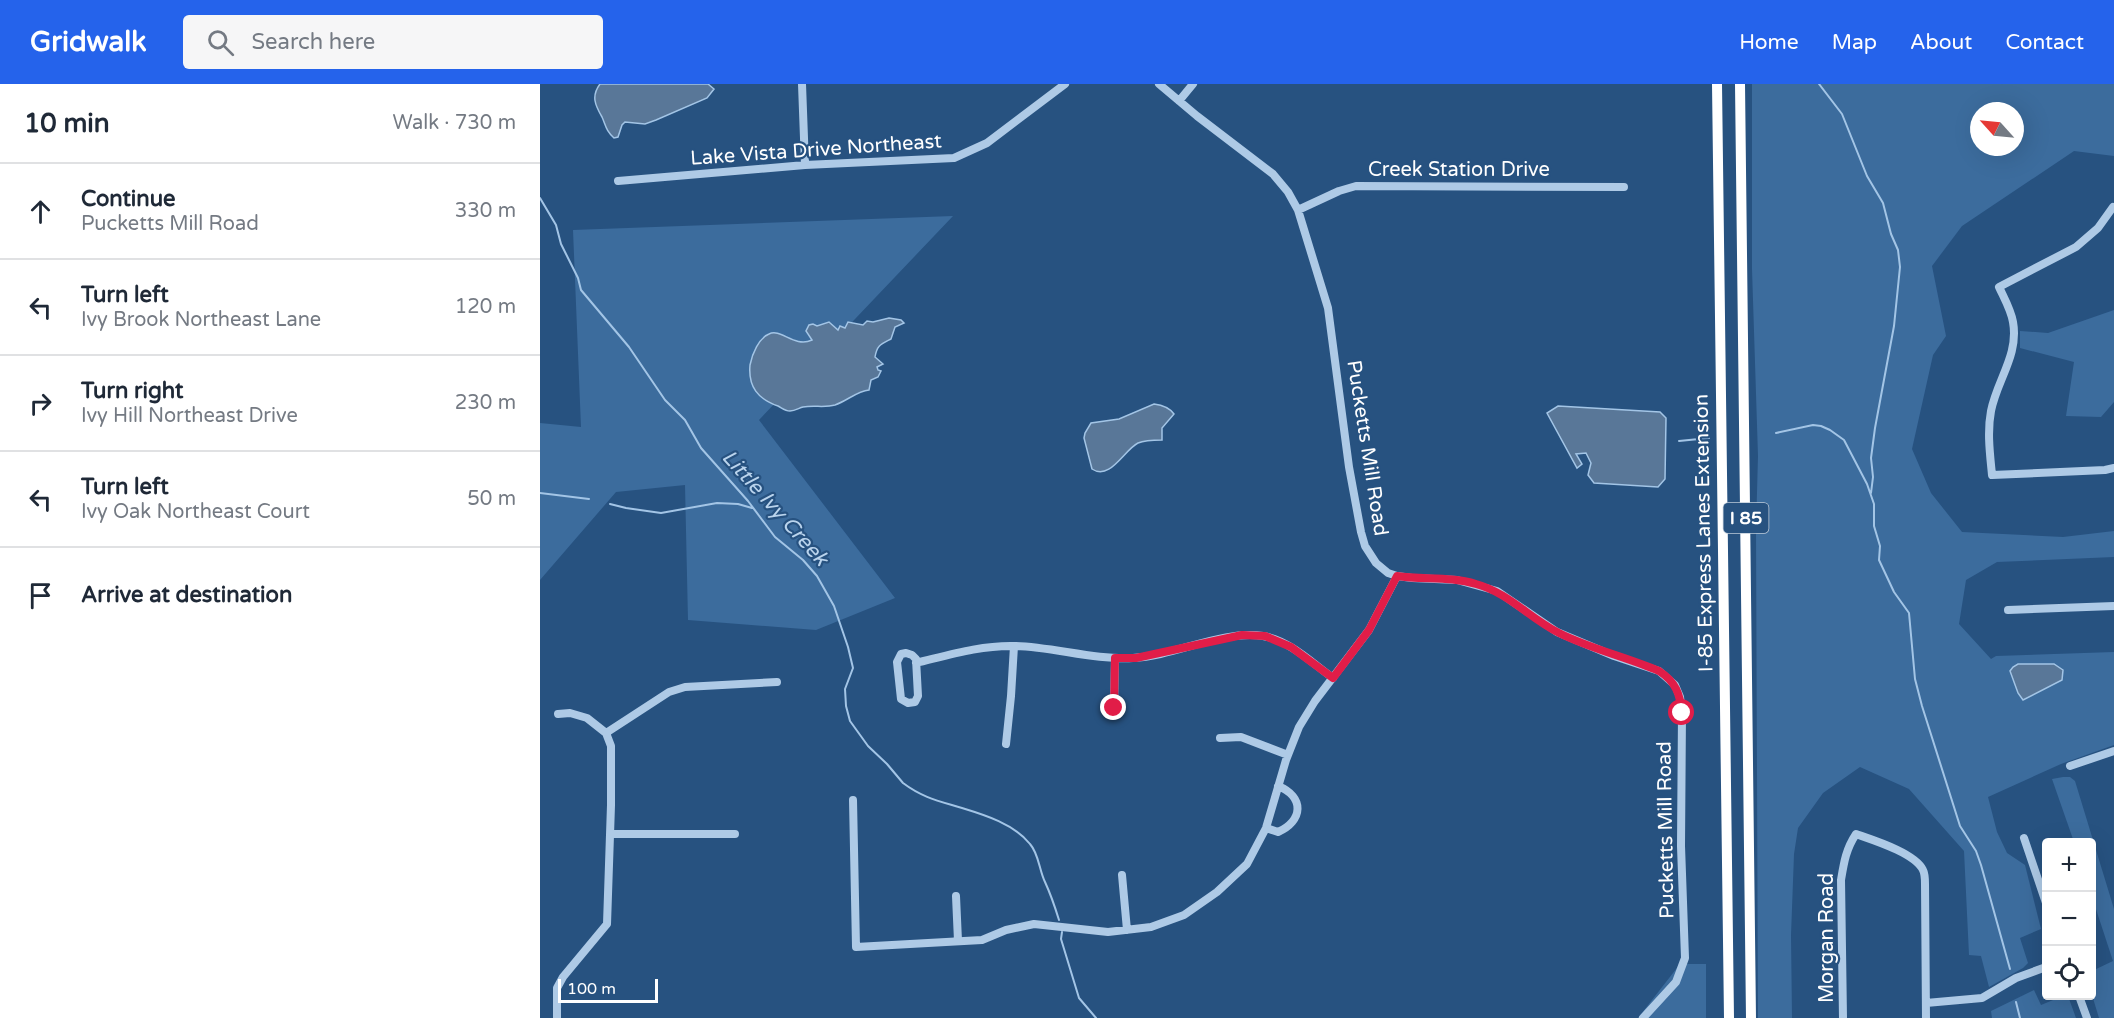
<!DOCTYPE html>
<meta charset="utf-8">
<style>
:root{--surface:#fff;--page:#f6f6f7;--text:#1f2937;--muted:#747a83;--line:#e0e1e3;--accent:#2563eb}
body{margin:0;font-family:"Varela Round",sans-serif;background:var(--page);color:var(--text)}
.controls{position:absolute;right:18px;bottom:18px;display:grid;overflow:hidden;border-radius:6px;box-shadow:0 6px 24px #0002}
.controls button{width:54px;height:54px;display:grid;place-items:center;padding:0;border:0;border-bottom:2px solid var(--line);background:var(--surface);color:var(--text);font:30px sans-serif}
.compass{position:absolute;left:1430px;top:18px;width:54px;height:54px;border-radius:50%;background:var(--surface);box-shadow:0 6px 24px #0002;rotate:297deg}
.scale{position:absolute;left:18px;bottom:15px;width:100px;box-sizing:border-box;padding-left:6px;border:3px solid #fff;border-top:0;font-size:16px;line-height:21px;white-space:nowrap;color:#fff;-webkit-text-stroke:4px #275280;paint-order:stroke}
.stop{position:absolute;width:18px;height:18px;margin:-14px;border:4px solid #e11d48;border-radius:50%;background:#fff}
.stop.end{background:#e11d48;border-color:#fff;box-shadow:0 2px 6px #0008}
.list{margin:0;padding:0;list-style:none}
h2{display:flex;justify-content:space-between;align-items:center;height:78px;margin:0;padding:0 24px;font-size:26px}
h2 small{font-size:20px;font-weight:400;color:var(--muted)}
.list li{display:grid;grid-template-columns:39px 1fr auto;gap:18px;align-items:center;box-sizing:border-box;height:96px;padding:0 24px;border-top:2px solid var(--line)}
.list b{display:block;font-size:22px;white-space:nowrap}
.list p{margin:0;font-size:20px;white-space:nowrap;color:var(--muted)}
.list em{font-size:20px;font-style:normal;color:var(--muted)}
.icon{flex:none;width:33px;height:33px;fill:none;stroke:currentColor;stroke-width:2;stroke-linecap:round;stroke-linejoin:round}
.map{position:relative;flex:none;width:1574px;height:934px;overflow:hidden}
header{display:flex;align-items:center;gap:36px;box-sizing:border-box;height:84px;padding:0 30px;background:var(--accent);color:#fff}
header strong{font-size:28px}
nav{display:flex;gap:33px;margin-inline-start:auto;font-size:21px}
.search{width:420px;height:54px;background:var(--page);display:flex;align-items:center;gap:15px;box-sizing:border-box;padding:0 21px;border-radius:6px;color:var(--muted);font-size:22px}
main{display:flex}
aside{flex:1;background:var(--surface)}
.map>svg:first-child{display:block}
</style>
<header>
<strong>Gridwalk</strong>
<div class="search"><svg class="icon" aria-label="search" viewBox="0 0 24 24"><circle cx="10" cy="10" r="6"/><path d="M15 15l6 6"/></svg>Search here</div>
<nav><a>Home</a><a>Map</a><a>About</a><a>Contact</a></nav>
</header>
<main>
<aside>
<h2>10 min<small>Walk · 730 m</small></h2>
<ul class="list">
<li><svg class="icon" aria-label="ahead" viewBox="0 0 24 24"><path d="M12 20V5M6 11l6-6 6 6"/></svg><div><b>Continue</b><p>Pucketts Mill Road</p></div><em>330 m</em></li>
<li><svg class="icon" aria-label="left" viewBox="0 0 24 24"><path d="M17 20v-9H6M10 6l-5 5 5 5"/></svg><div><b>Turn left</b><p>Ivy Brook Northeast Lane</p></div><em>120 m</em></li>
<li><svg class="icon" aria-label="right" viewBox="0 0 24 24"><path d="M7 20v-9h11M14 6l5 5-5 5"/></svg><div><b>Turn right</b><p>Ivy Hill Northeast Drive</p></div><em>230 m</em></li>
<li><svg class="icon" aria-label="left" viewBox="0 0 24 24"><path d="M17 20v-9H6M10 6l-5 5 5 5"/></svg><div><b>Turn left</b><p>Ivy Oak Northeast Court</p></div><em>50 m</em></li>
<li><svg class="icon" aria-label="arrive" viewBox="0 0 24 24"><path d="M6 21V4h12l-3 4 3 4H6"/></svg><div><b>Arrive at destination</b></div></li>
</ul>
</aside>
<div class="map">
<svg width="1574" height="934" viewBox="0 0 1574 934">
<rect width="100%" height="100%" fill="#275280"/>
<path fill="#3c6c9d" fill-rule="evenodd" d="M1212,0H1574V72L1534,67L1422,142L1392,182L1406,252L1393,271L1372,365L1391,409L1422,448L1523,453L1574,447V473L1457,478L1426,496L1419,540L1451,575L1456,572L1574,568V661L1521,680L1448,713L1457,748L1467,769L1485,781L1501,845L1480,854L1488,879L1483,884L1449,903L1441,872L1429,871L1424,767L1369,705L1320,683L1283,709L1258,744L1254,770L1251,851L1252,934H1218L1216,445L1218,372L1212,185ZM1439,27H1475V63H1439ZM1470,587L1521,596L1483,616L1478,609Z
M413,132L219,336L355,514L276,546L148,536L145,401L76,408L0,496V339L41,343L33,146Z
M1574,226V318L1561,333L1526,332L1534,278L1480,264V247L1508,249Z
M1523,693H1530L1535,697L1574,825V934H1559L1552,911V887L1573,877L1552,813V758H1534L1512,695Z
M1140,880H1166V934H1098Z
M1494,906L1501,921L1523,912H1528L1536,934H1452L1451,927Z"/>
<path fill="#597798" stroke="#a3c5e6" stroke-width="1.5" d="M60,0H168L174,5L167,14L116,36L105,40L85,38L82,41L78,53L74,54C66,47 66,42 62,33C55,21 51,12 60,0Z
M349,234L361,236L364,239L355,243L351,255C341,260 337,261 335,273L343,280L337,283L338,286L341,287L338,293L331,296L329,306C317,307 307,317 295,321C285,324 274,321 263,323C259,324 255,327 250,327C245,327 242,324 238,322C218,315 208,303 210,281C212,270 219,254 229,250C241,244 254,264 272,256L266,247L269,241L273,240L277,242L289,238L298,246L300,242L305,244L308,238L323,241L327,237L333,238Z
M614,320C622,321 629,323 634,330L622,344V356C614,356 605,356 598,359C584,366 570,397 552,385L544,354L545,349L551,339L579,335Z
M1018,322L1120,328L1126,334L1125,395L1118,403L1054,399L1048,391L1051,379L1046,369L1036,370L1042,380L1037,384L1007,329Z
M1478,580H1514L1523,586L1522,596L1483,616L1478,609L1470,587L1473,583Z"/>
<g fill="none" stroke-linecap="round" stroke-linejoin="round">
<path stroke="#a3c5e6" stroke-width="2" d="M1279,0L1302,30L1327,92L1343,119L1351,150L1358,166L1360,183L1354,242L1335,344L1331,374L1333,393L1331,409
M0,114L16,141L21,160L38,194L41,206L89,263L125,316L145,336L161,364L208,417L235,453L263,476L277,492L294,522L308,563L313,584L305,605L306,622L310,637L328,662L347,680L363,699C383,714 399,717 422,724C445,731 474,740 490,760C499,770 499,786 505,798C511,811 515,823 519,836
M1236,349L1273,341L1281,342L1290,346L1304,356L1327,400L1334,420V442L1340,462L1339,476L1354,508L1369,529L1375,595L1382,622L1420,742L1436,767L1441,781L1470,885
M1139,357L1169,354
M0,409L49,415
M70,420L86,424L121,429L177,419L198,420L212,424
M522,848L521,855L539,914L556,934
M1476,918L1480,934"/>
<path stroke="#aecae6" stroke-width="8" d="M262,0L265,81
M619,0L657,32L733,90L748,108L758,126L788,224L809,383L821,448L825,462L836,479L848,489L857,492L872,494L917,496L957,507L1017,548L1074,572L1119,587L1135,601L1140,613L1142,629L1141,762L1145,874L1136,898L1103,934
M639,17L653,0
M78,97L265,81L414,74L447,59L525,0
M1573,123L1558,144L1536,163L1459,203C1464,214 1471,226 1473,238C1479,271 1457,296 1451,327C1447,348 1450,370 1452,391L1565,386L1574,384
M758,126L799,107L816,102L1084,103
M1468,526L1574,522
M366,569L372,571L376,575L378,612L375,618L368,619L361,615L357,578L361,570Z
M376,579C409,571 441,561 475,562C514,563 553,576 593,574C635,572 681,546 723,552C749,556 772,579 793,594
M574,624L575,574
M66,649L129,608L145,603L237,598
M680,654L701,653L748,671
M466,660L471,612L474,562
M1530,682L1574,667
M313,716L316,863L442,856L466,846L494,840L568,848L611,843L644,831L677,808L707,780L726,744L746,676L759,643L775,617L829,546L857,492
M726,744L738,748C763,737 765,713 738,702
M70,750H195
M1484,754L1506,819
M582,791L587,846
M416,812L418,857
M1539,912L1547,934
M1386,919L1442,914L1476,894L1506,883
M17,934V904L23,893L67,840L71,721V662L66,649L47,634L30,629L18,630
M1303,934L1301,796C1304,778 1306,765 1316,750C1333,756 1375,769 1383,786C1385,790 1385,796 1385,800L1386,934"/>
<path stroke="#fff" stroke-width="10" d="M1177,0L1189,934
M1200,0L1211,934"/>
</g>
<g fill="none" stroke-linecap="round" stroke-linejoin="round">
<path stroke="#e11d48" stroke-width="8" d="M574,624L575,574H596L702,551L725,552L751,563L793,594L829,546L857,492C883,496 910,492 936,500C969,509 989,534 1019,549C1051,565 1086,573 1119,587C1136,598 1140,610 1142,629"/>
</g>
<g text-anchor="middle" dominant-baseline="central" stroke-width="4.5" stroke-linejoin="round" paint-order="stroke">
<rect fill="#275280" stroke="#becbd9" stroke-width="1.5" x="1183.5" y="419" width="45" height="30" rx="4.5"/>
<g font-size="18" font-weight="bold" fill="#fff">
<text x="1206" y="434">I 85</text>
</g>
<g font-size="20" fill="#fff" stroke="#275280">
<text transform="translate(276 66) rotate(-4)">Lake Vista Drive Northeast</text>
<text x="919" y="86">Creek Station Drive</text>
<text transform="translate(827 364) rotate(81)">Pucketts Mill Road</text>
<text transform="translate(1164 449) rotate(-91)">I-85 Express Lanes Extension</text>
<text transform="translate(1126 746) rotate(-91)">Pucketts Mill Road</text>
<text transform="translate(1287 854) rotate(-90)">Morgan Road</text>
</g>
<g font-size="21" font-style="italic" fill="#bad4ed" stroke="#275280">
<text transform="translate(235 424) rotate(48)">Little Ivy Creek</text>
</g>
</g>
</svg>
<div class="controls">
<button>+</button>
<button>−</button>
<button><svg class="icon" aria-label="locate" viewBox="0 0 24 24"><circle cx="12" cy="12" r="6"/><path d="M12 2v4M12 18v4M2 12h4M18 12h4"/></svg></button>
</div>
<svg class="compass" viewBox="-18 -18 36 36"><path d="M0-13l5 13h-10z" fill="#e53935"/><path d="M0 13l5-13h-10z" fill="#747a83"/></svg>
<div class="scale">100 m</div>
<div class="stop" style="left:1142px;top:629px"></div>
<div class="stop end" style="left:574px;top:624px"></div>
</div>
</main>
